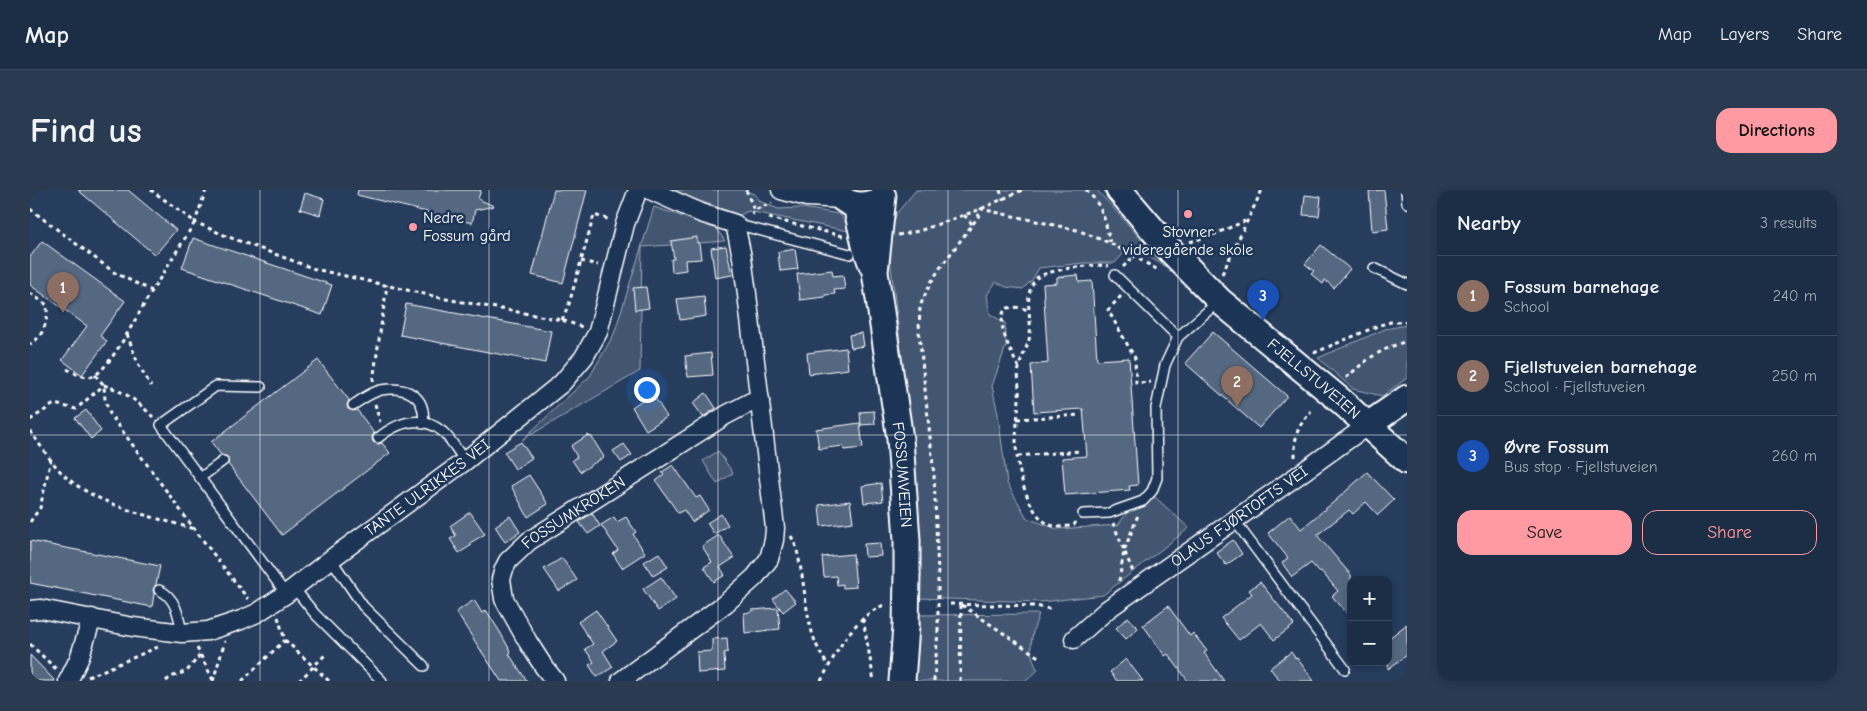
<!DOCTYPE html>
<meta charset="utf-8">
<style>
:root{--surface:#1c2e46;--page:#293a51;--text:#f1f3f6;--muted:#a0a8b3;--line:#3a4a5f;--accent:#ff9aa2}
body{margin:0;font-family:"Comic Neue",sans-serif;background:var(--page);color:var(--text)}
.controls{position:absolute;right:15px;bottom:15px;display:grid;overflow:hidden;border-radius:10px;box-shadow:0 2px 8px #0003}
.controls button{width:45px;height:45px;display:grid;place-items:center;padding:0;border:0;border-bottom:1px solid var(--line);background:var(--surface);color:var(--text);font:25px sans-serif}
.you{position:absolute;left:616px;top:199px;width:18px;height:18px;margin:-12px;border:4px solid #fff;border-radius:50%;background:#1a73e8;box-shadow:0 0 0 8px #1a73e833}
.badge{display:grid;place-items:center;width:32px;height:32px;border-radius:50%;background:var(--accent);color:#fff;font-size:16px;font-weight:700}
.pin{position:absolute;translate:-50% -41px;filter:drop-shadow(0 1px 2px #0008)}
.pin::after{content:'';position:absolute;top:26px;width:18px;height:15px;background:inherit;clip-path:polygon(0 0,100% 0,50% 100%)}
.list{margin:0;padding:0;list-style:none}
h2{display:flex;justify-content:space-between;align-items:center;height:65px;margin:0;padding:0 20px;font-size:21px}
h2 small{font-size:16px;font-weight:400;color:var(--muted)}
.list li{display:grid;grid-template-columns:32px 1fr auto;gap:15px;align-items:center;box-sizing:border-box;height:80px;padding:0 20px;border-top:1px solid var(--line)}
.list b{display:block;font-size:19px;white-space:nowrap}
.list p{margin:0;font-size:16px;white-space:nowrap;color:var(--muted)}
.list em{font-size:16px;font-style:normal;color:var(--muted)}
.actions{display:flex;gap:10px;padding:15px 20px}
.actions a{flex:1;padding:11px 0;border:1px solid var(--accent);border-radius:15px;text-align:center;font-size:18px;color:var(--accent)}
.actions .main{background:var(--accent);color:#111}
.map{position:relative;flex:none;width:1377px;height:491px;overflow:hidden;border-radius:15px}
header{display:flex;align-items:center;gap:30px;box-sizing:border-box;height:70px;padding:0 25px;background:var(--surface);border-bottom:1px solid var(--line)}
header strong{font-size:24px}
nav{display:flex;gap:28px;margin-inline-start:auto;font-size:18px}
.intro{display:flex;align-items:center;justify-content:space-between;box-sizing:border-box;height:120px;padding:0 30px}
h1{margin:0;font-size:35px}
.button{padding:12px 22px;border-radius:15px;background:var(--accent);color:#111;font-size:18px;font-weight:700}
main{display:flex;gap:30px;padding:0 30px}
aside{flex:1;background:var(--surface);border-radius:15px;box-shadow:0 2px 8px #0003}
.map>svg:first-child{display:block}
</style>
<header>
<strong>Map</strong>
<nav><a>Map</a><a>Layers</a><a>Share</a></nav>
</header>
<div class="intro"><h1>Find us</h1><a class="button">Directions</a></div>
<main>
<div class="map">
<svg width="1377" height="491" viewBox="0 0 1377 491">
<rect width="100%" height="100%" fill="#263d5e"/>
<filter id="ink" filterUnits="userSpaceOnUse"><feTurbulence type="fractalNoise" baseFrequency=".02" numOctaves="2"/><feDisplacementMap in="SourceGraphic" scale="10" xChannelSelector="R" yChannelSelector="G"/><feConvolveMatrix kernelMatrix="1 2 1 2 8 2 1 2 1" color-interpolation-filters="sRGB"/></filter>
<g filter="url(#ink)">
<path fill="#425672" stroke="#a0aab8" d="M641,0H714L726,5L729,11L748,19L772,18L809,24L819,35L818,41L718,21L710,25L644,2Z
M886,0H1067L1136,77L1100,56L1085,73H1053L1009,78L1002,90L993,99L976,97L966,92L957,105L960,124L975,133L976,156L962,196L968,224L977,293L997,328L1027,339L1088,335L1099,320L1125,307L1159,338L1073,405L1011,412L887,408L888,334L881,244L859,60L866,24Z
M624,17L686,38L695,51L612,57L610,181L492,250L560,186L584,144Z
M1377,135V188L1352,206L1323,199L1288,168L1355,139Z
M688,261L703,283L687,294L673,271Z
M1009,424C1002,443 996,461 1008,480L996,491H885L888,461V425Z"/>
<path fill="#556781" stroke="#fff" d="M48,0H98L146,40L125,65Z
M328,0H451L448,9L464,16L445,20L442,33L327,5Z
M524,0H557L533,93L502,85Z
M1354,0L1358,39L1342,41L1339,1Z
M275,3L294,9L290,25L270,19Z
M1275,5L1291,7L1289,26L1273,25Z
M667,47V53H669L671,69L655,70L656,80L642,82L641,69H644L641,51Z
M163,48L302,95L292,125L152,78Z
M12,51L95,111L70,146L77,151L52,185L32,170L57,136L0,95V67Z
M1291,55L1320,79L1304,98L1295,90L1293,94L1281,84L1284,81L1275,74Z
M696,56L702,85L685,88L681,58Z
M765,59L768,79L750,81L748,62Z
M802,80L803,86L813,85L815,99L804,100L805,104L795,105V107L770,110L767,84Z
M1048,85L1049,92L1062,91L1067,170L1099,168L1108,295L1099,296L1100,300L1035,305L1032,268L1057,266L1053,219L1004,222L1001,175L1018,173L1013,94L1027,93V87Z
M616,97L619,118L605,120L603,98Z
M674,106L676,126L650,130L647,109Z
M376,114L521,141L515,173L370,145Z
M1183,142L1257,206L1229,238L1155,173Z
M832,143L834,156L821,158L819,145Z
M816,158L818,179L779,184L777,163Z
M681,163L683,185L658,187L655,166Z
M288,170L319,210L317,215L318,219L323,221L327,220L344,243L342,248L343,252L348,254L352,253L360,263L252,345L198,274V267L191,265L181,252Z
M622,203L637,227L616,240L602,217Z
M676,203L686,218L673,227L663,213Z
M56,220L71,241L61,249L45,228Z
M844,221L845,234L831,235L830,222Z
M830,233L833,258L814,260L813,256L789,259L786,239Z
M558,245L560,247L561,246L574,267L550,282L542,270L547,267L541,256Z
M491,252L502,268L485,279L474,262Z
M594,254L602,265L591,272L583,261Z
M643,275L666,308L670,306L679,320L662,332L654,320L648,323L626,291L634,285L632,282Z
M1337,282L1364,310L1348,325L1336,312L1323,324L1319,320L1287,345L1321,385V428L1302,406L1308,401L1291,381L1289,382L1281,373L1262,387L1252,373L1258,368L1238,343L1260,325L1271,339L1305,311Z
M499,285L518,314L498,327L481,296Z
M851,293L853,311L834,313L832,296Z
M820,311L823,332L791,336L789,315Z
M440,322L455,344L440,353L442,355L429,363L420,349L426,346L420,336Z
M562,323L570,336L558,344L549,332Z
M691,324L698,335L684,344L677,333Z
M480,326L490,342L475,352L465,336Z
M584,327L587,332L596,327L606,342L603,344L615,363L592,378L583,364L588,360L571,335Z
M689,345L704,368L690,377L695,385L684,392L674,377L682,372L672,356Z
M1203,350L1212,364L1196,375L1186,362Z
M0,351L130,376L126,394L123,400L124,404L122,417L0,393Z
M850,353L851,366L835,367L834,354Z
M629,363L638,377L623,386L614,372Z
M823,364L826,397L813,398V394L807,395L806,386L794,387L792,367Z
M532,368L547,390L529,401L514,379Z
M631,387L646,409L628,421L613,399Z
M1230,392L1264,435L1244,450L1231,433L1209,450L1191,428L1222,404L1219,400Z
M755,399L766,412L753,422L743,409Z
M444,410L452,423L456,420L470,442L481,462L479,464L497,491H471L448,456L426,422Z
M1138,416L1160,446L1163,443L1177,461L1174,463L1194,491H1158L1138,464L1135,466L1130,459L1113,435Z
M748,418L750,439L715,443L714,423L722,422V420Z
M566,420L587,451L573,461L583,477L567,487L559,475L564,472L555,459L563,454L548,432Z
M1098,427L1108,438L1096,449L1086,438Z
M1377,434V465L1358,479V449Z
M697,448L698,462L694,463L695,481L668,483L667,462L682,461V449Z
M1261,462L1266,469L1267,468L1284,491H1250L1240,478Z
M0,465L25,491H0Z
M1096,469L1113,491H1087L1080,482Z"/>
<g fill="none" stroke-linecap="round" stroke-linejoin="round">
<g stroke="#fff" stroke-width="12">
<path id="lane" d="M1376,0L1377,13
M705,34L820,64
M1344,78L1377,94
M1085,85L1148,147
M231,197L186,196L131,235L256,404
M323,215C331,210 341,202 351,200C376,196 397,205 393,234
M348,248C368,232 391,224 413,242C421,249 428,262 435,271
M170,288L193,271
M1053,324L1079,323L1113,311L1122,301L1127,288L1126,218L1135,175L1148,147L1188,112
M1204,330L1315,479
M301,369L333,416L394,476
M264,398L285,424L352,491
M129,400C146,407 149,427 152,443"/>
</g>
<g stroke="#fff" stroke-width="21">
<g id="street">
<path d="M751,0L777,7L813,9"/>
<path id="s1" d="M0,420L11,419L103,437L152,443L178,441L211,430L227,423L256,404L301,369L435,271L532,193L554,167L568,142L595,34L608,0"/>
<path id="s2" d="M1044,449L1078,419L1267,286L1338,235"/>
<path d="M38,491L49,469L62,428"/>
<path id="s3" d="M525,491L514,477L498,452L474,409L471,389L474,379L478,371L499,351L696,225L721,212L730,210"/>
<path d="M591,491L696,413L725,387L739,369L744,350L745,338L716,96L712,67L705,34L671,23L620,0"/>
</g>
</g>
<g stroke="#fff" stroke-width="29">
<g id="secondary">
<path d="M806,0C813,14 828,18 842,13"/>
<path id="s4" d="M1089,0L1141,61L1190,111L1311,211L1377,271"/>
<path id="s5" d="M853,6L845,82L870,249L877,350V384"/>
<path d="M826,15L835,55L842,75"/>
<path d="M1338,235L1377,208"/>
<path d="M872,491L876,436"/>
</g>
</g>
<path stroke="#fff" stroke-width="3" stroke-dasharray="4 4" stroke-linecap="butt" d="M176,0L165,32L196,46L285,79L416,109L532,130L552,137
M716,0L724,20
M970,0L973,10
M1056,0C1073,16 1075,30 1080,52
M0,19L85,83L122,101L165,32L121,0
M722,25L724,20L742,13
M934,25L943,35
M739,28L813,46
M868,45L889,41L951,19L992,0
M1160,52L1185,44L1215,31
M551,71L568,75
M1093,77L1105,65
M1192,84L1232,0
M0,103L17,115C18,130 14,147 0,154
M1091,106L1078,120L1105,168L1106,193L1121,192
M532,130L539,114L564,25L581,30
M97,144L108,174L121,196
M1284,163L1350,135L1361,132H1377
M989,177L986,173C980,158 966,135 975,119C984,116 991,117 1000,121
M37,179C45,183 54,189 63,186C80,180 111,118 122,101
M65,185L74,195L75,210L80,224L165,340L218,409
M1316,188C1338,168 1349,160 1377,151
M343,191L357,95
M345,214L350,232
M987,229L1049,225
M0,230L24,214L46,219L74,195C97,203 106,210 123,227
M0,241C11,256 22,274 36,287C71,317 121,326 164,339
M988,266L1050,261
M1265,267C1265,245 1266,238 1281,221
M0,332L10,318L21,269
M1046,332L1044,335C1035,337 1026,338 1018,334C996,321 987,277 986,254C986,239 988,224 989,209C990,199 987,188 989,178C991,167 998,157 1000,145C1002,129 994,108 1003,93C1005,91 1006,88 1008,87C1017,80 1068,73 1079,76
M1083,333L1103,382
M761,346C767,356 769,369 771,380C777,412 777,449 799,476
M908,385L904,285L889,142L890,116L900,94L910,78L948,27L951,19L1047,40L1080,53L1130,81
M1089,391L1094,361L1108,325
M920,414L1005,416L1020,419
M932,415L1010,468
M248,427L255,450L299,491
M833,429L844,491
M0,454L26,479
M167,458L183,490
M58,487L128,457
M136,491L141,487L157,481L170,465
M183,491L195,451
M212,491L255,450
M269,491L295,465
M791,491C807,461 823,426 857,414
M904,491L908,441
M930,491L931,416"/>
<use href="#lane" stroke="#1d3557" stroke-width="9"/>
<use href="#street" stroke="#1d3557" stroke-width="18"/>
<use href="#secondary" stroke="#1d3557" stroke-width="25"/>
<g stroke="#fff" stroke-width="29" stroke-linecap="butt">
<path id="secondary-bridge" d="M876,436L877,384"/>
</g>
<path stroke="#fff" stroke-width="3" stroke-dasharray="4 4" stroke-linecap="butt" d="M908,441V385"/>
<use href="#secondary-bridge" stroke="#1d3557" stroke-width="25"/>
</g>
</g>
<path fill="none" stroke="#fff" stroke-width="1" stroke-opacity="0.55" d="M230,0V491M459,0V491M688,0V491M918,0V491M1148,0V491M0,245H1377"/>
<g fill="#ff9aa2" stroke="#1d3557" stroke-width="2">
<circle cx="1158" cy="24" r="5"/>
<circle cx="383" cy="37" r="5"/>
</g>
<g text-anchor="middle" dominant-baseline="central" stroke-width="5" stroke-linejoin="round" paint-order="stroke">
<g font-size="16" fill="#fff" stroke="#1d3557" text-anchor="start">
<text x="393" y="28">Nedre<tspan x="393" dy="18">Fossum gård</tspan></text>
<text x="1158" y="42" text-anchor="middle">Stovner<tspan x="1158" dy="18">videregående skole</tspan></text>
</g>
<g font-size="16" fill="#fff" stroke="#1d3557">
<text stroke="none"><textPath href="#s4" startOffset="272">FJELLSTUVEIEN</textPath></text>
<text stroke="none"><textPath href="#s5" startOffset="281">FOSSUMVEIEN</textPath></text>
<text stroke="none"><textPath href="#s1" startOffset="444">TANTE ULRIKKES VEI</textPath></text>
<text stroke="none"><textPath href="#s3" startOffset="218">FOSSUMKROKEN</textPath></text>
<text stroke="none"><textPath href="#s2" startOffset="206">OLAUS FJØRTOFTS VEI</textPath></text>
</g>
</g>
</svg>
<div class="controls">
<button>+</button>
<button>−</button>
</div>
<div class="you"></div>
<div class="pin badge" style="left:33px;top:123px;background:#8d6e63">1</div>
<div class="pin badge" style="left:1207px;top:217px;background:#8d6e63">2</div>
<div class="pin badge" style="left:1233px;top:131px;background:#1a4fb4">3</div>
</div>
<aside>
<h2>Nearby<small>3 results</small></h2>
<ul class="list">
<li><span class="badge" style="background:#8d6e63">1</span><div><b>Fossum barnehage</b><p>School</p></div><em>240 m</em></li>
<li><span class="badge" style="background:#8d6e63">2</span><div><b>Fjellstuveien barnehage</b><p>School · Fjellstuveien</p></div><em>250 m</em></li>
<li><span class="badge" style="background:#1a4fb4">3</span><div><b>Øvre Fossum</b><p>Bus stop · Fjellstuveien</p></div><em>260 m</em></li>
</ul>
<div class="actions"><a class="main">Save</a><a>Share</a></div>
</aside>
</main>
